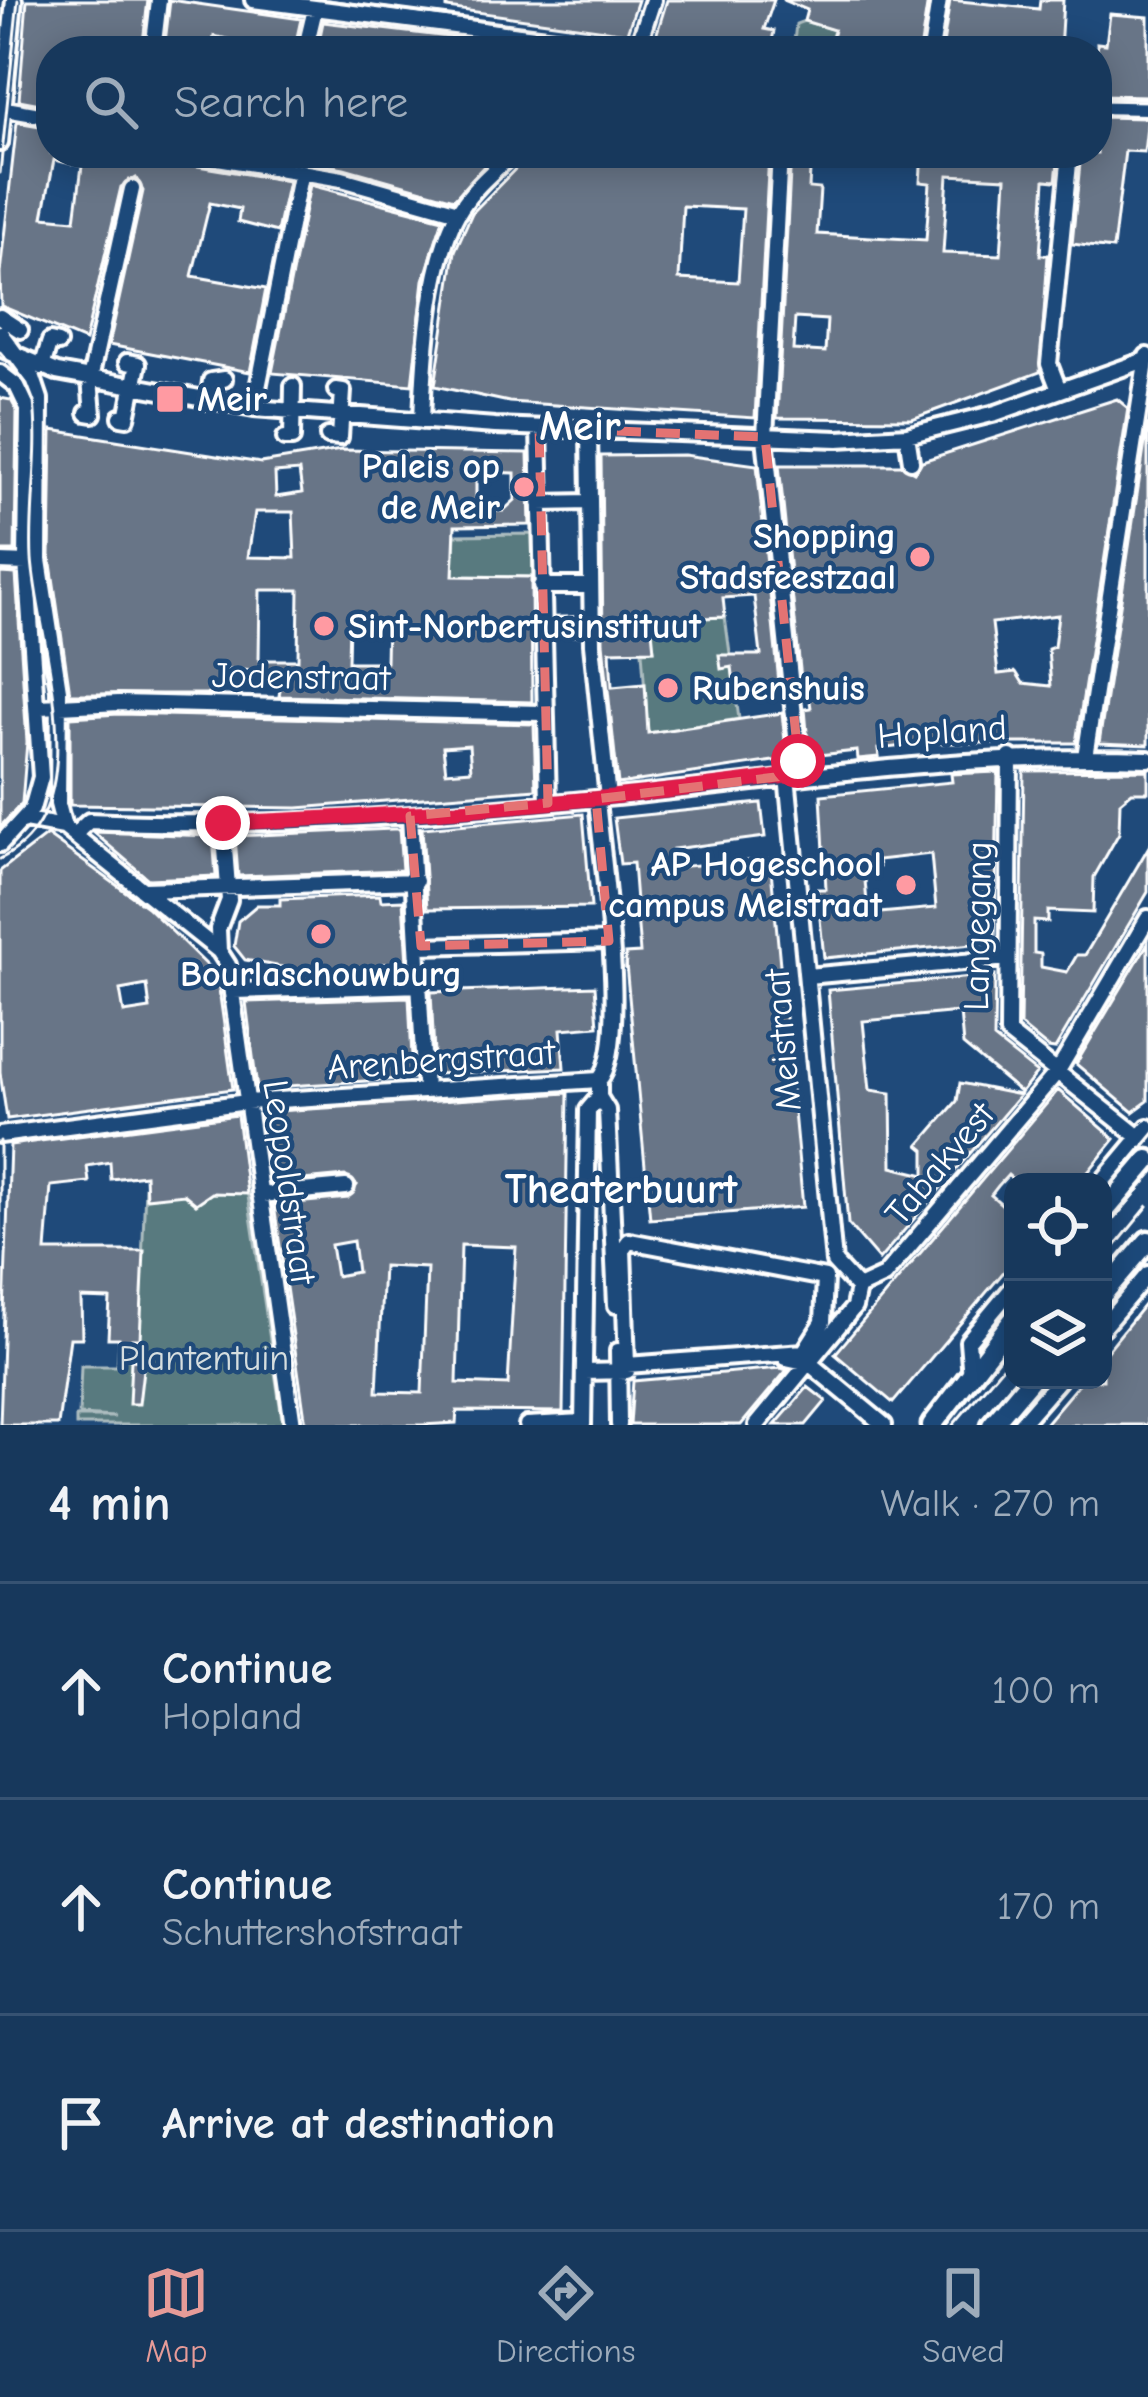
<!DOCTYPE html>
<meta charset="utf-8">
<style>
:root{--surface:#17385c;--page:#203f62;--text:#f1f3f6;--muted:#9eacbb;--line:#365272;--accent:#e69b98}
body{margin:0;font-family:"Comic Neue",sans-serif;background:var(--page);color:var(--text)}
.controls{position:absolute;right:36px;bottom:36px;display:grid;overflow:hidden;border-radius:24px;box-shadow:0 6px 30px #0003}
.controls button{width:108px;height:108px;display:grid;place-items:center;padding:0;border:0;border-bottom:3px solid var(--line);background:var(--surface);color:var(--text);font:60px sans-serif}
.stop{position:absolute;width:36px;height:36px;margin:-27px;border:9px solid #e11d48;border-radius:50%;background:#fff}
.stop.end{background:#e11d48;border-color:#fff;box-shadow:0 3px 12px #0008}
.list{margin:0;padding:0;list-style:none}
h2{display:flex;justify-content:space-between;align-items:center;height:156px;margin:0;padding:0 48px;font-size:51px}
h2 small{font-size:39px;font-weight:400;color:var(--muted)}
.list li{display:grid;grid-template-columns:78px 1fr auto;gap:36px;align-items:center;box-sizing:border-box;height:216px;padding:0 48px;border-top:3px solid var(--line)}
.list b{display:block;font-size:45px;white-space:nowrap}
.list p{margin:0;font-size:39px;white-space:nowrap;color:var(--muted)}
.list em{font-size:39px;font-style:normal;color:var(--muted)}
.icon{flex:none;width:66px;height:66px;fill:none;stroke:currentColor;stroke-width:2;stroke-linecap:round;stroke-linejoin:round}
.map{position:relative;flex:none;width:1148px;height:1425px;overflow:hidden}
.search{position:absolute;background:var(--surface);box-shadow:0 6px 30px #0003;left:36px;right:36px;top:36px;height:132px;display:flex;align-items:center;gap:30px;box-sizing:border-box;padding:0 42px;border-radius:48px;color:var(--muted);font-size:45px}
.sheet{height:804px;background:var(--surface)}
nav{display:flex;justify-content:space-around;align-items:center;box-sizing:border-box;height:168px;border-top:3px solid var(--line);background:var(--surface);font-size:33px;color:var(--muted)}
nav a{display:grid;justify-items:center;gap:6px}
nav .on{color:var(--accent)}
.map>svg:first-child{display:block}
</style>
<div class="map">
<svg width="1148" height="1425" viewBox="0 0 1148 1425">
<rect width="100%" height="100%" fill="#1f4a7a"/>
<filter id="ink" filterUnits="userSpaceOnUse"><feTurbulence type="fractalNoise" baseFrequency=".00833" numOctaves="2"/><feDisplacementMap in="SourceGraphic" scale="24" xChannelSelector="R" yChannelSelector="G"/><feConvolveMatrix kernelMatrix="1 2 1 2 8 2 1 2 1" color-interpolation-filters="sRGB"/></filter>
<g filter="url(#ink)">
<path fill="#597a7f" stroke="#acbcbf" stroke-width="3" d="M804,21L835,30L829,51H793L796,24Z
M532,534L533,577L453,576L455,535Z
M725,617L739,719L648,733L642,651L654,650L648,620Z
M209,1180L246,1183L283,1425H76V1417H115L79,1415L81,1366H117L119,1338L139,1339L145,1187Z"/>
<path fill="#687587" stroke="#fff" stroke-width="3" fill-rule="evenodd" d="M27,0H148L142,51H51V106L19,100Z
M170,0L301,19L294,51H234L237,41L214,36L211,51H164Z
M447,0H638L627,33L447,8Z
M667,0H774L764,29L774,31L770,51H730L656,36Z
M783,0H928L920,51H829L834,30L804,21L807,10Z
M950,0L1039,9L1040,0H1063L1060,51H942Z
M1110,14L1148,17V96L1100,95L1097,43L1106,44Z
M323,22L508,44V51H317Z
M1097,117L1148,118L1144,152L1125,151L1113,249L1072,244L1081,153H1097Z
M17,122L51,128V153H177L186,164L288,181L277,232L238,222L240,209L210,203L192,276L266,289L250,372L109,345L143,191L136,178L121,187L85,341L1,306L0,273ZM54,160L82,166L75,220L43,217Z
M256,153H496L454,199L344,168Z
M531,153H769L755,418L509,402L435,386L455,251L472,213ZM683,206L743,209L738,282L679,279Z
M791,153H811L809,188L820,189L817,234L926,240L930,183L920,182L922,153H1059L1056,181L1045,180L1040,255H1048L1040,372L912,419L777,418ZM948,175L1006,178L1001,255L943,253ZM795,318L827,320L825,352L793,350Z
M310,185L443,219L424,280L412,385L272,373Z
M0,398L11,400L17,411L15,551H0Z
M1117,399L1128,408L1076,743H929L878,749L879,757L858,759L857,751L809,756L805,709L811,708L808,688L802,689L779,465H901L914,472L922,461ZM1058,615L1054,647L1048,649L1051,686L1023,683L1016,672L998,674L992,623Z
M1148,423V745L1099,743Z
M52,430L261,463L341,450L528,453L530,525L455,526L453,576L531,577L532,702L279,696L283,671L222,670L221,694H70L50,557ZM299,471L302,493L276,497L275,473ZM476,472L515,473V500L503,511H487L476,498ZM255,512H293L295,558L248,557ZM260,590H299L298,660H259ZM349,622H387L386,662H348Z
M684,455L757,465L780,692L736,698L732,667L721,669L719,655H761L754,596L723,598L725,617L651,620L654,650L610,651L612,687L645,684L648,733L782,713L787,759L618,784L603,643L601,456Z
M0,573L16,574L27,742L22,803L0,827Z
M119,714L534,724L536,789L298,808L70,805V717ZM469,745L471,770L446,772L443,747Z
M1148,770V792H1132L1120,802L1119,833L1094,877L1093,913L1048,911V922L1034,921V953L1041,954V967L1067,972L1077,955H1085L1148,848V892L1055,1049L1048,1048L1020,1025L1024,771Z
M998,772L995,942L824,958L817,889H826L821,795L952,782L951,774ZM931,854L936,908L868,914L864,869L879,867L878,860Z
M761,803L765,837L673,849L675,867L770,859L803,1207L650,1219L625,954L640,953L633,863L620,864L614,818Z
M583,814L591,907L427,909L422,828Z
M393,829H399L402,870L238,876L235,836Z
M93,832L213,836L216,876L148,879Z
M47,835L147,907L217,975L233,1089L7,1119L0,1073V871ZM147,985L150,1009L124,1013L120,990Z
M380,895L381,901L403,900L407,963L383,964V969L283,973L282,967L245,960L234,946L238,921L257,905H280V899Z
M1148,943V1101L1133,1112L1076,1064Z
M995,975L994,1039L1037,1073L1021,1093L963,1045L960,1012L863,1021L870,1090L891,1093L892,1167L925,1175V1150L919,1145L957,1101L960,1083L1020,1095L879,1260L848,1224L828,990Z
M595,986L598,1026L561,1029L564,1068L435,1074L431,992Z
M409,997L413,1078L257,1088L246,1002Z
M1058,1090L1115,1139L1080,1182H1016L1008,1175L998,1186L991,1195L1013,1214V1261L893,1403L835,1354Z
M568,1093L563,1412L457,1411L456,1423L422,1425H306L274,1205L348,1198L357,1185L345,1176L271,1183L261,1112ZM353,1241L357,1272L336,1276L331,1245ZM461,1245L516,1247L508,1385L457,1383ZM383,1266L427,1268L422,1393L377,1392Z
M237,1115L247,1194L212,1193L196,1204L184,1194L146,1198L145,1175L111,1179L110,1162L87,1166L89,1182L51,1186L46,1251H144L140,1339H132L131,1359H119V1338H108L110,1299L81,1298L82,1338H70L58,1425H0L10,1145Z
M1148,1300V1425H1044L1082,1380H1103V1356Z
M131,1360L144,1361L139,1404H129Z
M781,1368L787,1370L741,1425H630L633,1381Z
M808,1387L826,1401L806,1425H775Z"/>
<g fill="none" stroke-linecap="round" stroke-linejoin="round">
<g stroke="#fff" stroke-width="22">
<path id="minor" d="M253,0L646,51
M637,49L653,0
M153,51L159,0
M305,51L315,9
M931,51L939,0
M1097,106L1148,107
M0,108L51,117
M0,143L14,0
M188,153L342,179L458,212
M780,153L765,437L800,774
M0,317L20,330
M0,333L33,378L40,399L39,560L59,690L58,804L64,827
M0,348L57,372L254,408L495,426L838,439L907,435L996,413L1148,359
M42,367L50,341L58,343
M0,373L17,386L28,409L26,561L41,777L32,809L0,844
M1059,390L1049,364L1070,153
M208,401L211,381L224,379
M254,408L301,171
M87,413L93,414L90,379L132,189
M121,417L127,418L138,364L127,362
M422,421C424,362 429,258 461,208C474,187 495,170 513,153
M539,428L548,803
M589,429L592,644L608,798
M907,435L911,461
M328,436L340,437L343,391L336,390
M285,438H292L293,386
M540,503L590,502
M0,562L26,563
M541,586H591
M541,627L591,626
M40,707L119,703L542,713
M1010,757L1008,1033L1139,1137
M1085,757L1147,356
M787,776L834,1262L858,1288
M597,799C601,853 631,1045 599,1080
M410,816L425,1091
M25,820L64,827L219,951L228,965L293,1425
M74,835L89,821C261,829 434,815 605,798C788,780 964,752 1148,759
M145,890L416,881
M421,946L609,941
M219,951L218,929L229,900L223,823
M807,976L1008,958
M234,991L422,985
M599,1097L607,1110L616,1305
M0,1135L247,1102L599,1080
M1102,1182L1148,1127
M260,1195L346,1187
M629,1241L825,1278L823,1322L804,1352L627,1365L623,1249Z
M858,1288L884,1276L1058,1071L1148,918
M1103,1327L1148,1274
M618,1351L619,1425
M786,1358L809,1363L884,1425
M584,1372L627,1371
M971,1378L968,1341L1013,1287
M527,1425L583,1422
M583,1425L588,1110L599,1097V1080
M757,1425L854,1307L858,1288
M1020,1425L1059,1380"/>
</g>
<g stroke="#fff" stroke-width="27">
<path id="major" d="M1103,1213L1148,1160
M1103,1294L1148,1241
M932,1425L1013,1320
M992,1425L1030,1380"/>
</g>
<use href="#minor" stroke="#1f4a7a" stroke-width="14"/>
<use href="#major" stroke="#1f4a7a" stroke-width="18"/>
<path stroke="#fff" stroke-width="3" d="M327,0L698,51
M1097,100L1148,101
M0,173L18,0
M0,352L27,384L34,402C40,454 29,507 32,559C38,645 101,809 0,859
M0,1141V1240
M1103,1232L1148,1178
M1103,1261L1148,1206
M953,1425L1013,1354"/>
</g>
</g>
<g fill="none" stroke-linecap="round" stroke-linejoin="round" filter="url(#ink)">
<path stroke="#e11d48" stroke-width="15" d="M223,823C416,815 608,802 800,774L798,761"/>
</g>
<path fill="none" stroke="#e47373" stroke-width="9" stroke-dasharray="24 15" stroke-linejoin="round" d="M539,428L765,437L800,774L596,799L609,941L421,946L410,816L548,803Z"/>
<g fill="#ff9aa2" stroke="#1f4a7a" stroke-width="4.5">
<rect x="155" y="384" width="30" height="30" rx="6"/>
<circle cx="524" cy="487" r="12"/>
<circle cx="920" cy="557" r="12"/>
<circle cx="324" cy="626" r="12"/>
<circle cx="668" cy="688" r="12"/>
<circle cx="906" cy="885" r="12"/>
<circle cx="321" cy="934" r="12"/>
</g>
<g text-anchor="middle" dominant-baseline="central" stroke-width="9" stroke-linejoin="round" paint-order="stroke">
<g font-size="36" font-weight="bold" fill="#fff" stroke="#1f4a7a" text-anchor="start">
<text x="197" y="399">Meir</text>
<text x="500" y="466" text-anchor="end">Paleis op<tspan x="500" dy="41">de Meir</tspan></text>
<text x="896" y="536" text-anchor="end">Shopping<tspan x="896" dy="41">Stadsfeestzaal</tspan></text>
<text x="348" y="626">Sint-Norbertusinstituut</text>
<text x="692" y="688">Rubenshuis</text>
<text x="882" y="864" text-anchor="end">AP Hogeschool<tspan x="882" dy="41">campus Meistraat</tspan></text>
<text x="321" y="974" text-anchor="middle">Bourlaschouwburg</text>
</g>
<g font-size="36" fill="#fff" stroke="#1f4a7a">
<text transform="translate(301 677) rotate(1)">Jodenstraat</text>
<text transform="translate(942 732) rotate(-4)">Hopland</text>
<text transform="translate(978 926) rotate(-89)">Langegang</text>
<text transform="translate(783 1040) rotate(-95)">Meistraat</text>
<text transform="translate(441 1060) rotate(-4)">Arenbergstraat</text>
<text transform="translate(940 1164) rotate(-50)">Tabakvest</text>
<text transform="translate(289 1182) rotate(82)">Leopoldstraat</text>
</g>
<g font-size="36" fill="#d6dedf" stroke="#1f4a7a">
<text x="204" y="1358">Plantentuin</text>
</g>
<g font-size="42" font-weight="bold" fill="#fff" stroke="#1f4a7a">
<text x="580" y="426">Meir</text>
<text x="621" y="1189">Theaterbuurt</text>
</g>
</g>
</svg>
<div class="controls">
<button><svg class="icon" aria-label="locate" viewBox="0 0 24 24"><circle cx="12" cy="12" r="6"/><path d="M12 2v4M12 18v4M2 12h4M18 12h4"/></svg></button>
<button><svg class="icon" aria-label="layers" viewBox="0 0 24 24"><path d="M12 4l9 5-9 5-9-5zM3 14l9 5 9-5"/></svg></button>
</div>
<div class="stop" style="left:798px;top:761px"></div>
<div class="stop end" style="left:223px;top:823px"></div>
<div class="search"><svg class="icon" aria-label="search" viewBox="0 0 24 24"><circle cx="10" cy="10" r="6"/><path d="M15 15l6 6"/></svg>Search here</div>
</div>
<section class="sheet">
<h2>4 min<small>Walk · 270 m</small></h2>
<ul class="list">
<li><svg class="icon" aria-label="ahead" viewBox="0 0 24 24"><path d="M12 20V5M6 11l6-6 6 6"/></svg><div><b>Continue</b><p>Hopland</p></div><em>100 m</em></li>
<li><svg class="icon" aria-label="ahead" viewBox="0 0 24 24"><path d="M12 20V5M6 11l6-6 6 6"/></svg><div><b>Continue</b><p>Schuttershofstraat</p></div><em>170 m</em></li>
<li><svg class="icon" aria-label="arrive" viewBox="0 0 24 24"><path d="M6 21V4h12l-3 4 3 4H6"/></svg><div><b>Arrive at destination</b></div></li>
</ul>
</section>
<nav>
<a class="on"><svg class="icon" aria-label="map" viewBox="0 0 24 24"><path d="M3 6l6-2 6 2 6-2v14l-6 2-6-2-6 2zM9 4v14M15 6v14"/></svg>Map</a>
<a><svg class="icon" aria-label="directions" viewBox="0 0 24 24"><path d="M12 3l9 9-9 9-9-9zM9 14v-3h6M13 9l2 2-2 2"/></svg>Directions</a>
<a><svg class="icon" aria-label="saved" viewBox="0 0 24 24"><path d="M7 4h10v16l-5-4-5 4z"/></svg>Saved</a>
</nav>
